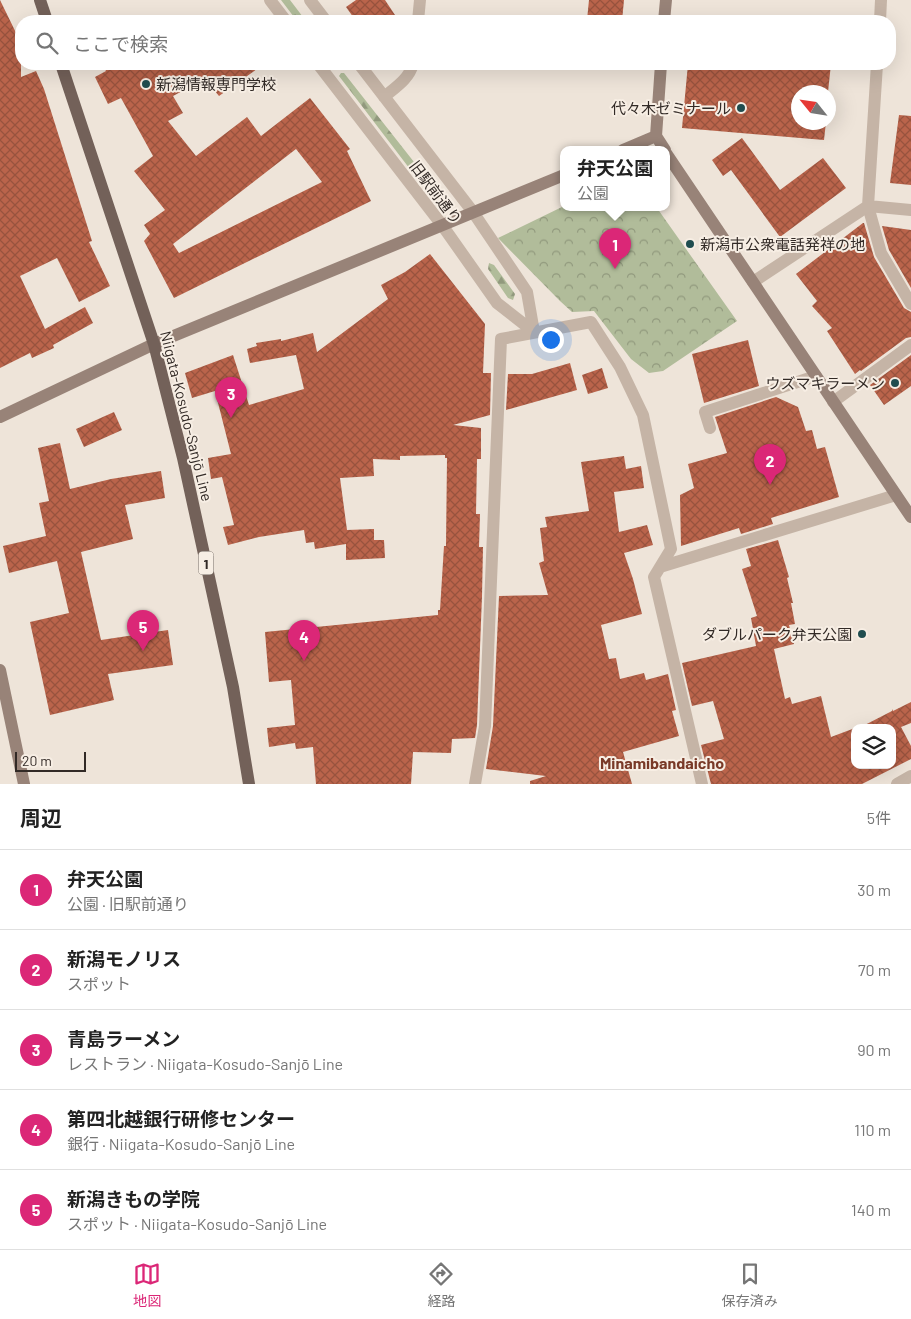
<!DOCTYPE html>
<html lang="ja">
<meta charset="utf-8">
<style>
:root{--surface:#fff;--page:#f2f2f2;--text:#222;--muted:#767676;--line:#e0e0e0;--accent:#db2777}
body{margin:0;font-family:Barlow,"Noto Sans JP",sans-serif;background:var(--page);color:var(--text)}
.controls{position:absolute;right:15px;bottom:15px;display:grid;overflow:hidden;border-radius:10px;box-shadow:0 5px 20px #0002}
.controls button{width:45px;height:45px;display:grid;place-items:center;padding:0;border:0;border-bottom:1px solid var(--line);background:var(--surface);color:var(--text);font:25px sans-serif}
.compass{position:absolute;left:791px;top:85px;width:45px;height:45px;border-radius:50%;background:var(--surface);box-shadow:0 5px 20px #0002;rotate:300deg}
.scale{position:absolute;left:15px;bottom:12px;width:71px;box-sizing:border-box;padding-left:5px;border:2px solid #322a26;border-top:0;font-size:14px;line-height:18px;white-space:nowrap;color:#322a26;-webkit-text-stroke:4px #f7eee4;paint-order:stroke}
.you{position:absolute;left:550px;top:339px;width:18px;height:18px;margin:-12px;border:4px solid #fff;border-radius:50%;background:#1a73e8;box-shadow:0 0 0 8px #1a73e833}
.badge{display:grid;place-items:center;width:32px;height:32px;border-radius:50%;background:var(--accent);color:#fff;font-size:16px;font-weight:700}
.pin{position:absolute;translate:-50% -41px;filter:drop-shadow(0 1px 2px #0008)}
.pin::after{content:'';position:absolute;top:26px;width:18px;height:15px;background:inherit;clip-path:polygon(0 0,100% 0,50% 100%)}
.popup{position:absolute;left:560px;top:146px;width:110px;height:65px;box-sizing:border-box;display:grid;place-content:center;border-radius:10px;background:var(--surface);filter:drop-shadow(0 1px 4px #0005);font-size:16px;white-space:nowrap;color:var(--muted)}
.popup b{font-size:19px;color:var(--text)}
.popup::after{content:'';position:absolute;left:50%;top:100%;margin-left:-10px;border:10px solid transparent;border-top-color:var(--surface)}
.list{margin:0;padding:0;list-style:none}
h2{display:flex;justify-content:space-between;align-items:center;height:65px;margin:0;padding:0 20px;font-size:21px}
h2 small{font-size:16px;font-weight:400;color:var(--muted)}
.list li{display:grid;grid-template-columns:32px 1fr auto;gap:15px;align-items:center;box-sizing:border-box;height:80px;padding:0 20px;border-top:1px solid var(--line)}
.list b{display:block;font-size:19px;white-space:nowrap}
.list p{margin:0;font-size:16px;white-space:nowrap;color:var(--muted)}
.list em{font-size:16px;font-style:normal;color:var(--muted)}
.icon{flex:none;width:28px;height:28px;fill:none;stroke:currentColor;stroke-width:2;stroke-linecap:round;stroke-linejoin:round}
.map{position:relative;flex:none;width:911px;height:784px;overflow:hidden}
.search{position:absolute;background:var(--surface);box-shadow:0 5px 20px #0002;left:15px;right:15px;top:15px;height:55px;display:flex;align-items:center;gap:12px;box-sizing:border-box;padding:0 18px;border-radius:20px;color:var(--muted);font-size:19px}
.sheet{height:465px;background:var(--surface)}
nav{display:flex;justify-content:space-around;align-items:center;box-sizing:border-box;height:70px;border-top:1px solid var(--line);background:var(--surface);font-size:14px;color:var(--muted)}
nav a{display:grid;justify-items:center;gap:2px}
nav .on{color:var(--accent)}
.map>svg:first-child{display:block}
</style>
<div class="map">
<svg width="911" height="784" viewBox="0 0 911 784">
<defs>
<pattern id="forest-firs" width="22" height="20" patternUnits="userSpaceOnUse" patternTransform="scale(1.25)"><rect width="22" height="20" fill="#b1bc9a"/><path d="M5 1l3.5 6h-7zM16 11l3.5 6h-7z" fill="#91997d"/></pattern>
<pattern id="park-crowns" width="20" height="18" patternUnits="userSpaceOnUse" patternTransform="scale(1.25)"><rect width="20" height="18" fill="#b1bc9a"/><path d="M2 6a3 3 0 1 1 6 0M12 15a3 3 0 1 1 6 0" fill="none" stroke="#91997d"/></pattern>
<pattern id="building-cross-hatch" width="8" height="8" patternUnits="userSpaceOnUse" patternTransform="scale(1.25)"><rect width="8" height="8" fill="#ba644b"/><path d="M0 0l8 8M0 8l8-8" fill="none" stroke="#98533e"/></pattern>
</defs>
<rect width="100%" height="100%" fill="#eee4d9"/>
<path fill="url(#forest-firs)" d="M281,0H290L306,21H297Z
M341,73H344L425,176L419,181L339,76Z
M489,263L494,265L515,294L513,300L508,298L488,269Z"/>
<path fill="url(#park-crowns)" d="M564,206V208H657L737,321L663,371L649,373L631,359L594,311L572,312L560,301L498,238Z"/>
<path fill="url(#building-cross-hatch)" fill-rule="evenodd" d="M0,0L21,43V77L36,71L44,89L92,241L89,242L110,286L79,302L57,258L20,276L45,329L85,307L93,323L53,345L54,348L32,358L30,353L0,368Z
M356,0H385L399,21H356L346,7Z
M589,0H624L622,21L587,20Z
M102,64H264L219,96L205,79L173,96L183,113L168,121L196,156L247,117L261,136L310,98L350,149L347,151L371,201L174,298L144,241L150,234L144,225L165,210L134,171L153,156L121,98L108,104L95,77L106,71ZM296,149L322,182L179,253L173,244Z
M688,64H831L828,92H798V122H826L824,140L682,128Z
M899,115L911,116V185L890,183Z
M742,138L780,190L823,158L846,188L780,237L731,170L723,176L712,160Z
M863,223H864L874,257L904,308L911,312V337L906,338L861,371L860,370L855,374L827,331L832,328L812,306L817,301L796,274Z
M882,226L911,230V288L889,250Z
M430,254L485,324L483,373H491L490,415L453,425L481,428V459H477L476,514H480L479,547H483L482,596L477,725L475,738L452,739L451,753L413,752L411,784H316L313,747L296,749L295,743L269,747L267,728L295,725L291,680L269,682L265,632L438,615V610H440L444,546H446L447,458H445V455L400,456V460L373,459L374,476L340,478L347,530L374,529V540H384L385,558L346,560V544L315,549L314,542L306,543L304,530L259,537L228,545L223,527L234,525L222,477L211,479L208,458L231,454L215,391L192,398L185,373L233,355L249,405L304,389L296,355L250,363L247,349L257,346L256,343L281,339V341L313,333L317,352L388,299L381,285L405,272Z
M748,340L759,386L704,403L692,354Z
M911,355V386L884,405L870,385Z
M570,363L577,390L506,410L508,374H532Z
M602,368L608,388L588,394L582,375Z
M776,397L798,407L806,431L812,430L817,449L825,447L839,497L771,518L773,524L741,534L739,528L681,546L680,495L694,488L688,464L727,453L715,417Z
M114,412L122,430L84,447L76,429Z
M60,443L70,489L111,479L161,471L165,498L125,505L133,539L81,552L101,640L168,630L173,665L108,674L114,700L50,715L30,622L69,613L57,561L9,573L3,546L46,536L39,503L49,501L38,448Z
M624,456L626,469L641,466L644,488L614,492L619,532L647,525L653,545L624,553L633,579L642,614L601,625L609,659L616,658L620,679L644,673L646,680L668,674L676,710L672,711L679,736L623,752L632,784H530V781L546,776L486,769L493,726L499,596L548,595L539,563L544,561L540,528L547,527L545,517L589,511L581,462Z
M778,540L789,577L787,578L793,603H791L795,624L789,625L794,644L774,649L785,699L790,697L792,704L821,696L831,737L855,728V765H892V728H859L892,711V709L893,711L911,702V723L901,727L911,746V759L862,784H711L701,745L724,739L713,701L692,706L682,663L756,646L751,618L757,616L742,569L751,566L746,549Z"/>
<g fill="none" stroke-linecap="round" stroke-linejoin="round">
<path stroke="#c5b4a6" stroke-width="12" d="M868,206L881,253L911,304
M833,402L911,345
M710,428L705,412L816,376
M897,784L911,776"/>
<path stroke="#c5b4a6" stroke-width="12" d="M270,0L286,21
M310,0L326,21
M418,21L420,0
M880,21L881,0
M318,64L442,225L497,303L534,332
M359,64L473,212L527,292L534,332
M384,97C396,87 409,79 413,64
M868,206L877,64
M753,282L868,206L911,210
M660,567L896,495
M475,784L485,726L501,339L591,322L620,367L643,415L671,549L654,577L702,784"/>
<path stroke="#988378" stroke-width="12" d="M664,21L666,0
M661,64L656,136L665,150
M623,150L656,136
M666,153L911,517
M0,417L154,344L564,175
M0,670L24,784"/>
<path stroke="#736159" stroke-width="12" d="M40,0L47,21
M61,64L154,344L183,458L233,687L249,784"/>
</g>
<g fill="#204d4f" stroke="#f7eee4" stroke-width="2">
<circle cx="146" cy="84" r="5"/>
<circle cx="741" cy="108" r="5"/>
<circle cx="690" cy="244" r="5"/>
<circle cx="895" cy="383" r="5"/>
<circle cx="862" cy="634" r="5"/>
</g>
<g text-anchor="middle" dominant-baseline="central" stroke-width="4" stroke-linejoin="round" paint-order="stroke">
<rect fill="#f7eee4" stroke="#6d655f" stroke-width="1" x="198.5" y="551.5" width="15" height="23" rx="4"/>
<g font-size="14" font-weight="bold" fill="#322a26">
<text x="206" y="563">1</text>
</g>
<g font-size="15" fill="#322a26" stroke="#f7eee4" text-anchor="end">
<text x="156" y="84" text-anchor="start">新潟情報専門学校</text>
<text x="731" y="108">代々木ゼミナール</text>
<text x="700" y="244" text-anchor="start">新潟市公衆電話発祥の地</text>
<text x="885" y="383">ウズマキラーメン</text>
<text x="852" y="634">ダブルパーク弁天公園</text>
</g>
<g font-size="15" fill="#322a26" stroke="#f7eee4">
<text transform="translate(436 192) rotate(53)">旧駅前通り</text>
<text transform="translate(187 416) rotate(76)">Niigata-Kosudo-Sanjō Line</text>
</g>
<g font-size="16" font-weight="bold" fill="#793927" stroke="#f7eee4">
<text x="662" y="762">Minamibandaicho</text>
</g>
</g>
</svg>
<div class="controls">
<button><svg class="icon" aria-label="layers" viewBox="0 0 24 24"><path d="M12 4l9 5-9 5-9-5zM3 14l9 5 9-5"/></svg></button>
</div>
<svg class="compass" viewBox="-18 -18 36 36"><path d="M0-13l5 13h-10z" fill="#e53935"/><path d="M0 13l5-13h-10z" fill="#767676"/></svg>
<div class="scale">20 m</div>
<div class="you"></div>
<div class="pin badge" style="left:615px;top:269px">1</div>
<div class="popup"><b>弁天公園</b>公園</div>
<div class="pin badge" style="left:770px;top:485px">2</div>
<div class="pin badge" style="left:231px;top:418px">3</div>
<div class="pin badge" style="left:304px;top:661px">4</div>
<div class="pin badge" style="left:143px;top:651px">5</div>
<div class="search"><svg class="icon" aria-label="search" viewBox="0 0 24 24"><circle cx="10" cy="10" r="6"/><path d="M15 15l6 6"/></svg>ここで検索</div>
</div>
<section class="sheet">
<h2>周辺<small>5件</small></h2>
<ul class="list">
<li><span class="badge">1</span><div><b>弁天公園</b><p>公園 · 旧駅前通り</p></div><em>30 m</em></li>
<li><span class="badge">2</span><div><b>新潟モノリス</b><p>スポット</p></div><em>70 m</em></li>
<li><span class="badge">3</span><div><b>青島ラーメン</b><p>レストラン · Niigata-Kosudo-Sanjō Line</p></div><em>90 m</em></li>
<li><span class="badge">4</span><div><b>第四北越銀行研修センター</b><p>銀行 · Niigata-Kosudo-Sanjō Line</p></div><em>110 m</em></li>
<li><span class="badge">5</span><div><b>新潟きもの学院</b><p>スポット · Niigata-Kosudo-Sanjō Line</p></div><em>140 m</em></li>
</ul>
</section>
<nav>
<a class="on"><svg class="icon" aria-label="map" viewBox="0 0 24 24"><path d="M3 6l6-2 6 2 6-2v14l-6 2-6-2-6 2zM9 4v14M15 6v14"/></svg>地図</a>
<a><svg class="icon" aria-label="directions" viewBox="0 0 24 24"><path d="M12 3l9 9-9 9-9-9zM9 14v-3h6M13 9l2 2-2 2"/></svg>経路</a>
<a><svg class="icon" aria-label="saved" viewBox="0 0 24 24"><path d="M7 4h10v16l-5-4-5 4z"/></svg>保存済み</a>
</nav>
